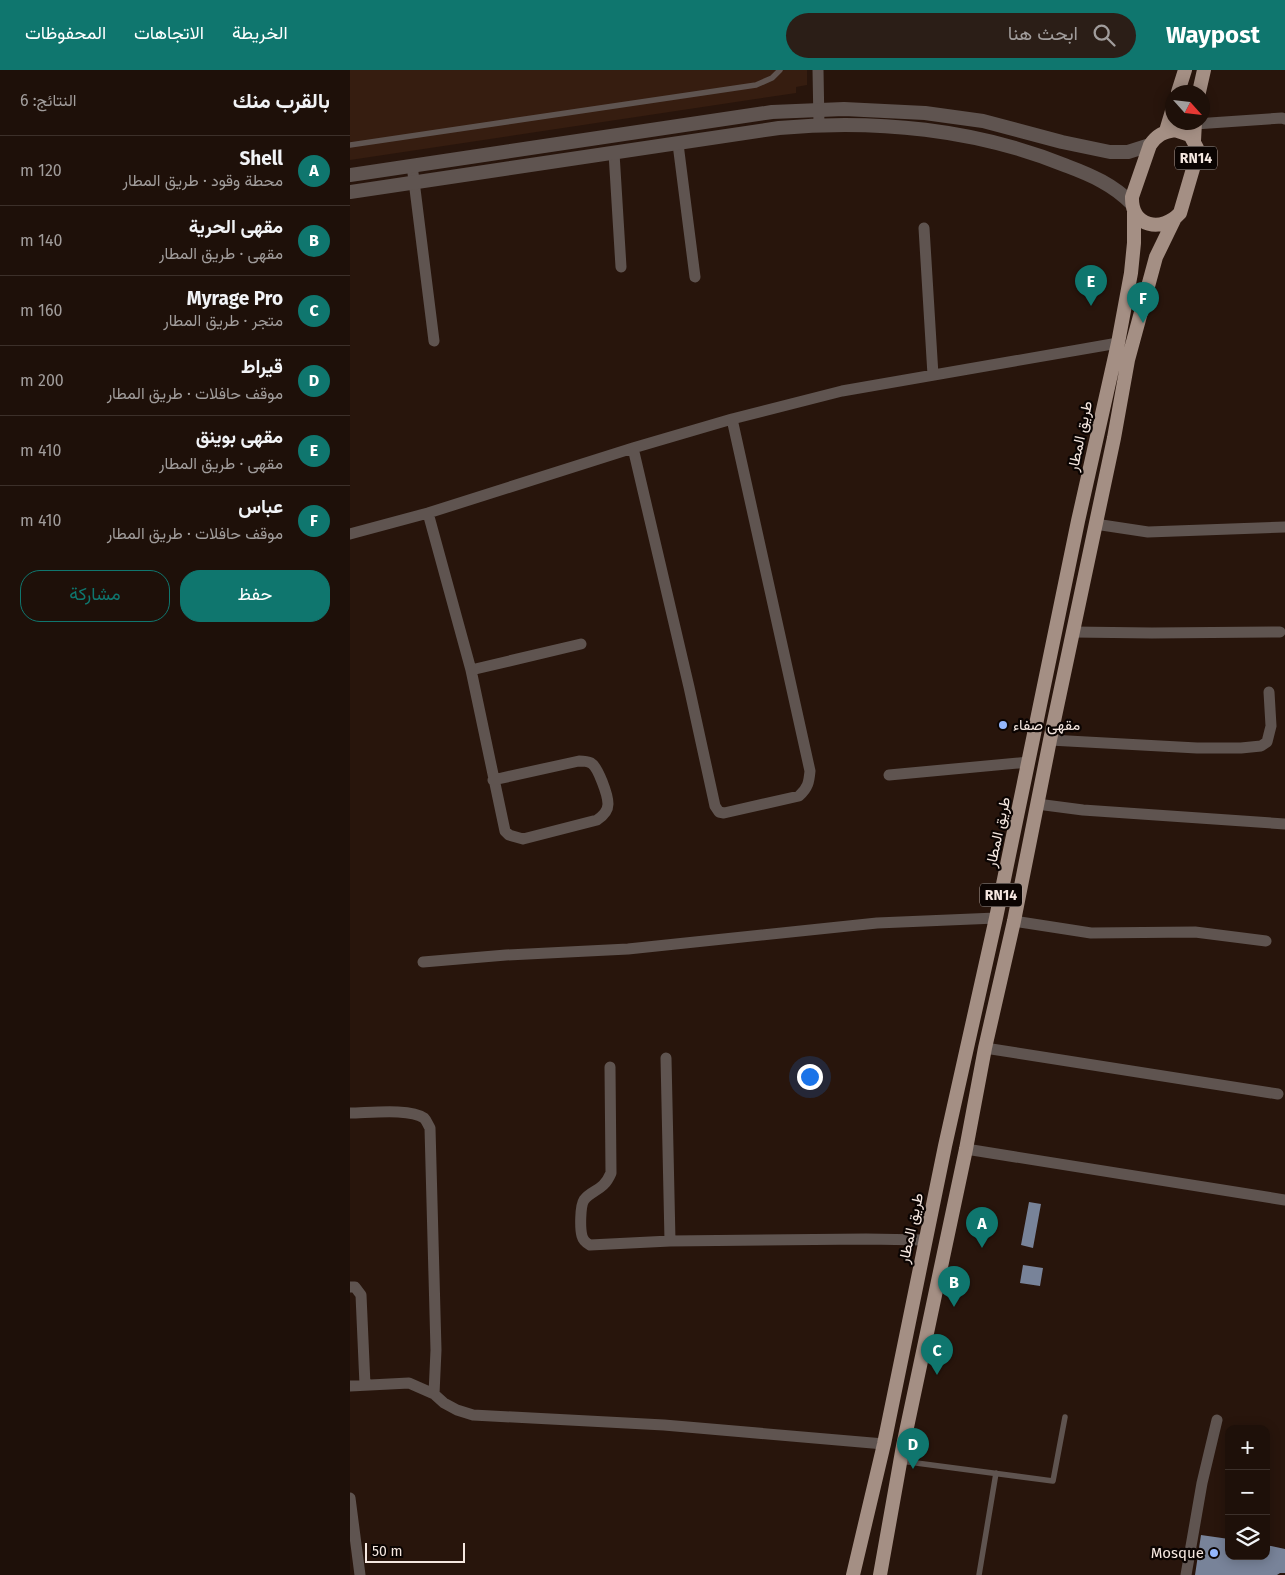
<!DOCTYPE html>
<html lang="ar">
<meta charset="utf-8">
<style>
:root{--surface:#1e1009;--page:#2b1e17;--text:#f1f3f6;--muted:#a19d9c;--line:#3c302a;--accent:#0f766e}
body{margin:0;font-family:"Fira Sans",Vazirmatn,sans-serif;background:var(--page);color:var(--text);direction:rtl}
.controls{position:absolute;right:15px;bottom:15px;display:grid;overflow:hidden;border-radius:10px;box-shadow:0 2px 12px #0003}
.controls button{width:45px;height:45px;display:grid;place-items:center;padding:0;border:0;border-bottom:1px solid var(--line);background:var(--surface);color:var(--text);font:25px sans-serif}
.compass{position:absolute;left:815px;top:15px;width:45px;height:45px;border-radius:50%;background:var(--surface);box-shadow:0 2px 12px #0003;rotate:117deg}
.scale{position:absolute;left:15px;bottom:12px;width:100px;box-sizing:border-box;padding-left:5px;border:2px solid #f5e7e0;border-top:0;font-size:14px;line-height:18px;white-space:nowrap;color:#f5e7e0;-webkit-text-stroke:4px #0b0402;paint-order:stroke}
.you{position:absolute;left:459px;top:1006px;width:18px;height:18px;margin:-12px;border:4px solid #fff;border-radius:50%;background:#1a73e8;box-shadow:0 0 0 8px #1a73e833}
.badge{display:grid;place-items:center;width:32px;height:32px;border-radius:50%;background:var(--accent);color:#fff;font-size:16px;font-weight:700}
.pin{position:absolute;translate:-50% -41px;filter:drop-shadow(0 1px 2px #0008)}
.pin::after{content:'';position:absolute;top:26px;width:18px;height:15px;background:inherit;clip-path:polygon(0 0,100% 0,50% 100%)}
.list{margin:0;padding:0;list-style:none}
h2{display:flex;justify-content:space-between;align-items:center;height:65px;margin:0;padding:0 20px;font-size:21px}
h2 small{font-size:16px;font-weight:400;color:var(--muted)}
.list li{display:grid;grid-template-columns:32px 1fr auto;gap:15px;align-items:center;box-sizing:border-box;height:70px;padding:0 20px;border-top:1px solid var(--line)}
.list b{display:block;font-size:19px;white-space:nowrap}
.list p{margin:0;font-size:16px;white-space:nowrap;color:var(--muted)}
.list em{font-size:16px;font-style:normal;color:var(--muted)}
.actions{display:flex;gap:10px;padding:15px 20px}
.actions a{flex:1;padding:11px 0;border:1px solid var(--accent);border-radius:20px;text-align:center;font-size:18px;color:var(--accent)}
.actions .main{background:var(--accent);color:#fff}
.icon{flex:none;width:28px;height:28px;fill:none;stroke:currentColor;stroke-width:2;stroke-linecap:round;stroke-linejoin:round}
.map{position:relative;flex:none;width:935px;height:1505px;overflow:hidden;direction:ltr}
header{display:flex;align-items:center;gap:30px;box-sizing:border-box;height:70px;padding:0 25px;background:var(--accent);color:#fff}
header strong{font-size:24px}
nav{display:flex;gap:28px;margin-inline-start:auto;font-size:18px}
.search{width:350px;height:45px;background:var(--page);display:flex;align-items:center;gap:12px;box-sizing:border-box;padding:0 18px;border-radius:28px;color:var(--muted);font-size:19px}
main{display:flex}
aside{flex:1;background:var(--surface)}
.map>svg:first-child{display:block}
</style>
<header>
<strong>Waypost</strong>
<div class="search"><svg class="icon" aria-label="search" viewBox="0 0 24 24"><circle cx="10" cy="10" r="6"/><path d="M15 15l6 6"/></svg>ابحث هنا</div>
<nav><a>الخريطة</a><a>الاتجاهات</a><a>المحفوظات</a></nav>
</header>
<main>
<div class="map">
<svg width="935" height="1505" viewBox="0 0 935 1505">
<rect width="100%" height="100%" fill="#28150c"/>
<path fill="#361d10" d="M0,0H457V15L446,17V23L0,90Z"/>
<path fill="#788399" d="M679,1132L691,1134L683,1178L671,1175Z
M673,1195L693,1198L690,1216L670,1213Z
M851,1465L879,1469V1486H916V1475L935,1479V1503H930L927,1505H845Z"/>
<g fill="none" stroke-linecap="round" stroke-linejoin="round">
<path stroke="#5f5450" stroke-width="5.5" d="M0,75L406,15L422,8L430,0
M551,1391L703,1411L715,1347
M629,1505L646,1403"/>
<path stroke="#5f5450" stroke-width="11" d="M468,0L469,55
M845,54L932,48L935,49
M328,74L345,207
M264,83L271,197
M62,95L84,271
M574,158L583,305
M283,378L339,617L365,736L369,742L374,743L449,726C458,718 459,712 460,701L382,349
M78,443L121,600L155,761L159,765L173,769L247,750C253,746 258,741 258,734C258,725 248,697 241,693C237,691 233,691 229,691L143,710
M745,454L798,462L935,457
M0,464L78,443L283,378L382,349L492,321L768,273
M723,562L802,563L930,562
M121,600L231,574
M700,670L847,678H891L911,676L917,672L921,656L919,622
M539,705L679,692
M687,734L733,740L935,754
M664,851L741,863L845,862L916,871
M73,892L156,885L278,879L527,853L646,848
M635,978L928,1024
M316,988L320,1171
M260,997L261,1103C253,1122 242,1119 234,1130C230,1136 230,1159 232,1166C233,1170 236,1173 240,1175L320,1171L516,1169L575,1170
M0,1043C18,1043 60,1038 74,1048C77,1051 78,1055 80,1058L86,1280L84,1324
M616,1079L935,1130
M0,1217H5L11,1225L15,1315
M0,1316L59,1313L84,1324L94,1333L107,1340L123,1345L314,1355L534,1374
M0,1428L10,1505
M836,1505L852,1413L867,1350"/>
<path stroke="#5f5450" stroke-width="14" d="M0,105L422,42L494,39L575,43L633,51L712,72L760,82H778L800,75
M0,122L429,58C525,49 627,59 717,96C741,105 764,115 782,134"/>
<path stroke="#a48f84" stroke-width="14" d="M828,22L835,0
M849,22L854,0
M825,60L840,65L847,78V85L830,143C812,163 781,157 782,127L800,75C807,65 813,62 825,60Z
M816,61L822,41
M844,71L845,52
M503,1505L534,1374L595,1076L646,848L728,451L768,273L781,203L784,173V142
M530,1505L553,1376L616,1079L635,978L664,851L700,670L764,368L778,290L806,187L824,150"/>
</g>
<g fill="#94b7fd" stroke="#0b0402" stroke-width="2">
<circle cx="653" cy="655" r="5"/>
<circle cx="864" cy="1483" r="5"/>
</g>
<g text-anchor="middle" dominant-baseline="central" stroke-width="4.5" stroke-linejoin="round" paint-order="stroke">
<g fill="#0b0402" stroke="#afa39d" stroke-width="1">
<rect x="825" y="76.5" width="42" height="23" rx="4"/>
<rect x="630" y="813.5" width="42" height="23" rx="4"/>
</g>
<g font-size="14" font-weight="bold" fill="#f5e7e0">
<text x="846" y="88">RN14</text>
<text x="651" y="825">RN14</text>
</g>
<g font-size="15" fill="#f5e7e0" stroke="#0b0402">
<text transform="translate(730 366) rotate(-78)">طريق المطار</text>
<text transform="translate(648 762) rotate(-78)">طريق المطار</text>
<text transform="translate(561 1158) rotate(-78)">طريق المطار</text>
</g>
<g font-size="15" fill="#f5e7e0" stroke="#0b0402" text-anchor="start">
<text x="663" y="655">مقهى صفاء</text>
<text x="854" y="1483" text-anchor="end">Mosque</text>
</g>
</g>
</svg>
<div class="controls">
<button>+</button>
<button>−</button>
<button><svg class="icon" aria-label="layers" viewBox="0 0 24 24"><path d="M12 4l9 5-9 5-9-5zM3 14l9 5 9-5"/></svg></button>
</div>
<svg class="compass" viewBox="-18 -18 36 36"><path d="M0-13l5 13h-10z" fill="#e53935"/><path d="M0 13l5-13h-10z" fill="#a19d9c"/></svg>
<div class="scale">50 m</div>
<div class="you"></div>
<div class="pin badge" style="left:632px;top:1178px">A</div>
<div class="pin badge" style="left:604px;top:1237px">B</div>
<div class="pin badge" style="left:587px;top:1305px">C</div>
<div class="pin badge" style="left:563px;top:1399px">D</div>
<div class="pin badge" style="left:741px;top:236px">E</div>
<div class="pin badge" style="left:793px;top:253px">F</div>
</div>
<aside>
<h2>بالقرب منك<small>النتائج: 6</small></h2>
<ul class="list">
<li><span class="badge">A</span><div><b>Shell</b><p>محطة وقود · طريق المطار</p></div><em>120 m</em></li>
<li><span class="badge">B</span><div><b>مقهى الحرية</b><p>مقهى · طريق المطار</p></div><em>140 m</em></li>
<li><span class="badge">C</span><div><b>Myrage Pro</b><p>متجر · طريق المطار</p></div><em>160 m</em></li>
<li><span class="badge">D</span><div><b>قيراط</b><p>موقف حافلات · طريق المطار</p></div><em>200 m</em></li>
<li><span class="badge">E</span><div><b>مقهى بوينق</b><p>مقهى · طريق المطار</p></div><em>410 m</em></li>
<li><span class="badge">F</span><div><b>عباس</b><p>موقف حافلات · طريق المطار</p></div><em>410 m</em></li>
</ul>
<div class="actions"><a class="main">حفظ</a><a>مشاركة</a></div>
</aside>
</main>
